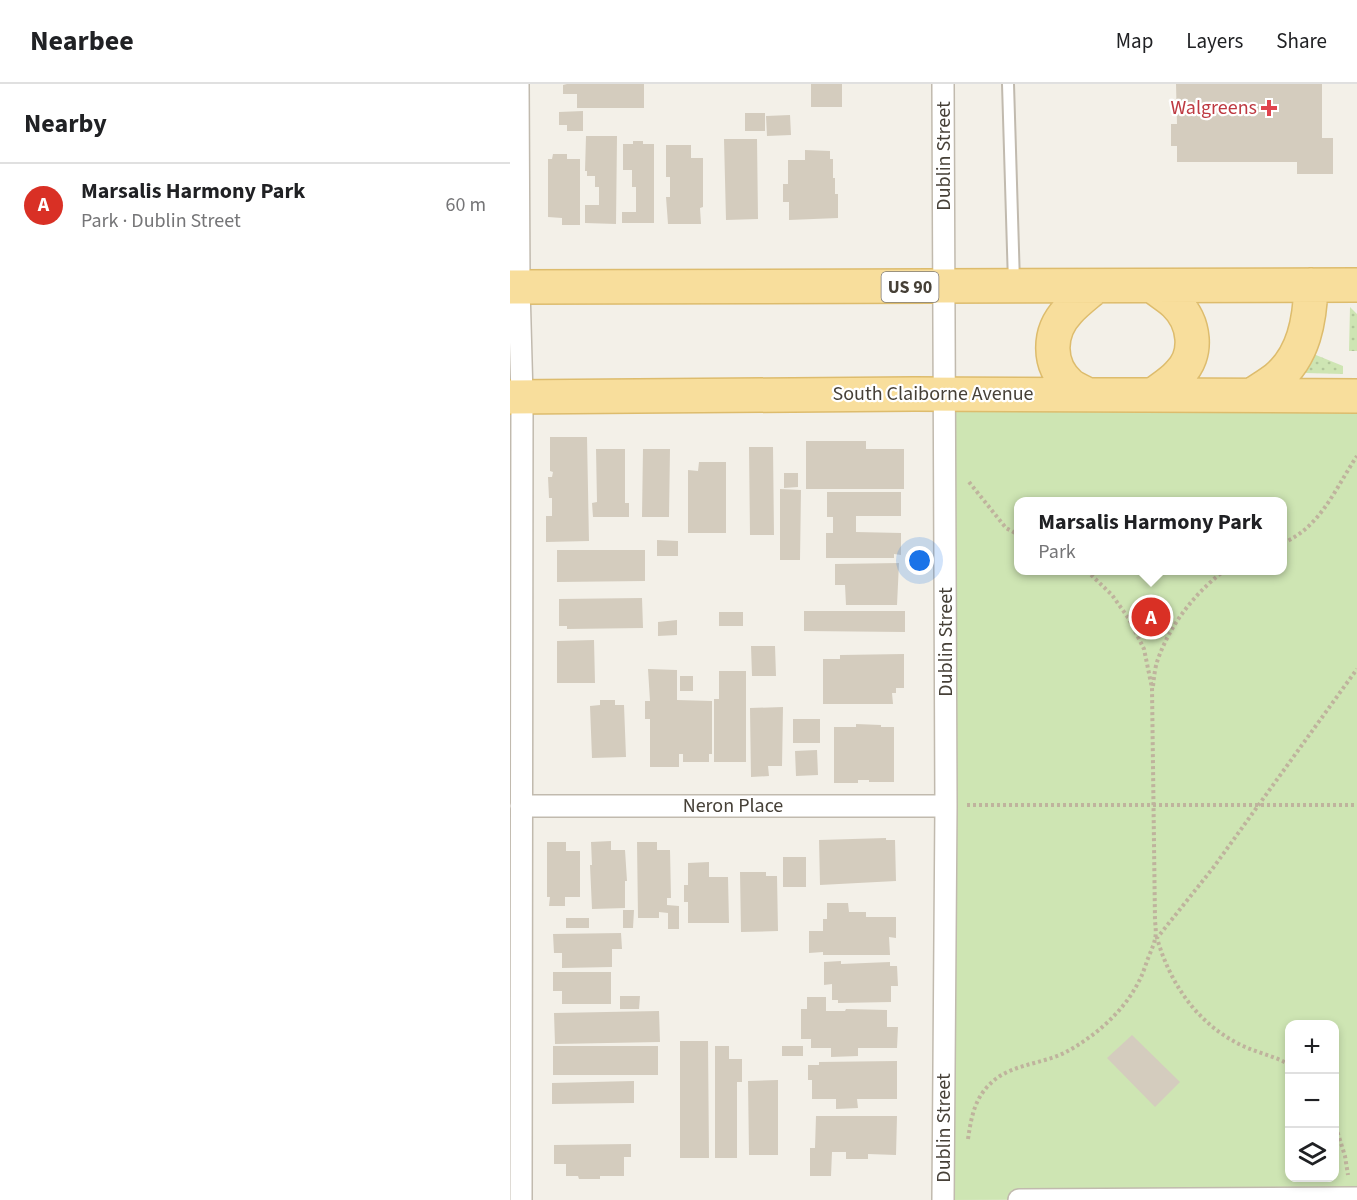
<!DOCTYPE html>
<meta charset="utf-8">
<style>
:root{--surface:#fff;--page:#f6f6f6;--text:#202124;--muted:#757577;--line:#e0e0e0;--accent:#d93025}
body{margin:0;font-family:"Source Sans 3",sans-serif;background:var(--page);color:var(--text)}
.controls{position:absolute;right:18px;bottom:18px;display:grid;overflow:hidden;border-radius:12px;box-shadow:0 3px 9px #0003}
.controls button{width:54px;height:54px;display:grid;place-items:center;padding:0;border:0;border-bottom:2px solid var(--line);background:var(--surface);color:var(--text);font:30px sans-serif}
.you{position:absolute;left:410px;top:477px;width:21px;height:21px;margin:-15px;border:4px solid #fff;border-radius:50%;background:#1a73e8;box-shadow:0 0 0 9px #1a73e833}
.badge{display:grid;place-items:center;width:39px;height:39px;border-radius:50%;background:var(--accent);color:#fff;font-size:20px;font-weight:700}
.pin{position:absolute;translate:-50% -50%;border:3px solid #fff;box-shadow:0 2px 6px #0006}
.popup{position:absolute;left:504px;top:413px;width:273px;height:78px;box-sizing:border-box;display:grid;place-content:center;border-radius:12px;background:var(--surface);filter:drop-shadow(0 2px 4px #0005);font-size:20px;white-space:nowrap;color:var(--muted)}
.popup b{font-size:22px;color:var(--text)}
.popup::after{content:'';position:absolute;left:50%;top:100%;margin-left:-12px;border:12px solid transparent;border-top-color:var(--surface)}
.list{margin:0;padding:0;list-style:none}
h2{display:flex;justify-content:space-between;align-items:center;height:78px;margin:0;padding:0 24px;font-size:26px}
h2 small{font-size:20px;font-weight:400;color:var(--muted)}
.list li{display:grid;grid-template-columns:39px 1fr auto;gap:18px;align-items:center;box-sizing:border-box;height:84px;padding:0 24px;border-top:2px solid var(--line)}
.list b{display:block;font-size:22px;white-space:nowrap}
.list p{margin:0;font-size:20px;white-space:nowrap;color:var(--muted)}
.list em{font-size:20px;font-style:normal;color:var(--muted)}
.icon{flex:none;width:33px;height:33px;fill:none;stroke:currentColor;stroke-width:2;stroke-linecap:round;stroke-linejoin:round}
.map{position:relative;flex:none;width:847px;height:1116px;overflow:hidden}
header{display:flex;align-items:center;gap:36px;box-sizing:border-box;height:84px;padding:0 30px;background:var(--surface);border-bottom:2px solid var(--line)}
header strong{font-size:28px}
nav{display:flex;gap:33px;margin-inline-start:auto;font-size:21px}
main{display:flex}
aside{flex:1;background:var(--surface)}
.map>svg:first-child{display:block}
</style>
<header>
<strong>Nearbee</strong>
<nav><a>Map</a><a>Layers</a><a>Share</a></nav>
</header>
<main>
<aside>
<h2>Nearby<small></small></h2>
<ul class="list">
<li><span class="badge">A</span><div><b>Marsalis Harmony Park</b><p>Park · Dublin Street</p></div><em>60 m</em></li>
</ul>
</aside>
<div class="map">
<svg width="847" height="1116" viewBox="0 0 847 1116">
<defs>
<pattern id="grass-dots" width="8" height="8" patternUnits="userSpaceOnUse" patternTransform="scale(1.5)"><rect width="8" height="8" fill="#cee5b3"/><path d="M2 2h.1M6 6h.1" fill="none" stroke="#b2c69b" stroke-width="1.8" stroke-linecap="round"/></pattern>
</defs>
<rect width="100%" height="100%" fill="#f3f0e8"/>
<path fill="url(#grass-dots)" d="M840,223L847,230V267H839Z
M801,269L833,282V290L795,289L792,286Z"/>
<path fill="#cee5b3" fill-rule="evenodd" d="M435,310L847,312V1114L433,1116ZM509,418H773V486H509ZM780,940H824V1094H780Z"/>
<path fill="#d4ccbe" d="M57,0H134V24H67V10H53V1Z
M301,0H332V23H301Z
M666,0H812V54H823V90H787V78H667V62H661V40H667Z
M73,27V47H57V41H49V28Z
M235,29H255V47H235Z
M280,31L281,51L257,52L256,32Z
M76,52H107L106,140L75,139V121H89V103H85V92H77V87H75Z
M214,55H247L248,135L216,136Z
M123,57H133V60H144V139H112V128H126V103H122V86H113V60H123Z
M156,61H181V74H193V123L190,124L191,140H158L156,113H160V93H156Z
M295,66L320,67V75H323V94H325V110H328V134L279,136V118H273V100H278V76H295Z
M43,70H57V75H70V141H52V134L38,133V75H42Z
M40,353H77L79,457L36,458V432H42V414H39L38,393H42L43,388L40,387Z
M296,357H356V365H394V405H296Z
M239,363H263L264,451H240Z
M86,365H115V419H119V433H83L82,419L87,418Z
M133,365H160L159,433H132Z
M189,378H216V449H178V386L188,387Z
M274,389H288V403L274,404Z
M270,405L291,406L290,476H270Z
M317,408H391V432H346V448L391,449V471L384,470V474H316V449H323V433H317Z
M147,456L168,457V472H147Z
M47,466H135V497L47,498Z
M389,479L387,521H336L335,501H325V480Z
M132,514L133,544L57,545V542H49V515Z
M294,527H395V548L294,547Z
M209,528H233V542H209Z
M167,536V551L148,552V538Z
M84,556L85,599H47V557Z
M241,562H265L266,592H242Z
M394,570V604H386V609H382L383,620H313V575H330V571Z
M138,585L167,586V616L202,617V670H199V678H173V670H169V683H140V635H135V617H140Z
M209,587H236V678H204V615H209Z
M170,592H183V607H170Z
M90,616H105V621H114L116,673L82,674L80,622L90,621Z
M273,623L272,682H258L259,692L241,693L240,624Z
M283,635H310V659H283Z
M346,640L371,641V643H384V698H359V696H348V699H324V643H346Z
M307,666L308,691L286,692L285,667Z
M376,754V756H385L386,797L310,801L309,756Z
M101,757V766H115L117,797H115V824L82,825L80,781H82L81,758Z
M37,758H56V767H70V813H55V822H39L40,813H37Z
M127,758H147V766H160L161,814H157V821L169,822V845H158V829L149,828V834H128Z
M273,773H296V803H273Z
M199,778V793H218L219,839H178V818H174V801H178V779Z
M230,788H256V792H267L268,847L231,848Z
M317,819H338L339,828H356V833H386V854L379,853L380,871H313V868L299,869V847H313V835H317Z
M113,826H124L123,844H113Z
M56,834H79V844H56Z
M111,849L112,865H102V883L52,884V869H44L43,850Z
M331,877V880L380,878V882H387L388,902H381V918L328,919V916H322V900L314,901V878Z
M43,888H101V920H52V907H43Z
M110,912H130L129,925H110Z
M297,913H316V927H335L336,925L377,926V943H388L387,964H348V972L321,973V964H301V955H291V925H297Z
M149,927L150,958L45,960L44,929Z
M622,951L670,998L645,1023L597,974Z
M170,957H198L199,1074H170Z
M43,962H148V991H43Z
M205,962H219V975H232V998H227V1074H205Z
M272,962H293V972H272Z
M387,977V1015H347L348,1024L326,1025V1015H302V996H298V981H309V978Z
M268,996V1071H239L238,997Z
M124,997V1019L42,1020V999Z
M306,1032H387L386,1071L358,1070V1075H336V1068H322L321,1092H300V1064H305Z
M121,1060V1073H114V1092H90V1095H69L68,1092H56V1080H44V1061Z"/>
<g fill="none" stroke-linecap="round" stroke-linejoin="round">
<g stroke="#c1baae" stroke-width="14">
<path id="lane" d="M498,0L504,199"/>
</g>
<g stroke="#c1baae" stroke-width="24">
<path id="street" d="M8,0L9,203L12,313L11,1116
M11,722H436
M433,1116L436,722L433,0
M509,1116L847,1114"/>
</g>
<g stroke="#ddbc6d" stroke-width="36">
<path id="primary" d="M643,202C650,208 659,213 665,219C685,238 689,271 669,290C662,298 652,304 643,311
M0,203L847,201
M576,310C571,307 565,305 560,301C537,281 538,248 558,227C566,218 577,210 586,202
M742,311C750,306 758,301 766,295C794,272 800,236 801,201
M0,313L404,310L847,312"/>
</g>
<path stroke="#bfb39d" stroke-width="4" stroke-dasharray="3 3" stroke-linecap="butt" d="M459,398L496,444L509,451
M773,459C811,443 826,403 847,372
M643,602C644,593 645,583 648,575C661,539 685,509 715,486
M457,721H847
M780,981C765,972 748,969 733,962C688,941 660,900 647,854L703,784L847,585
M824,1037L835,1072L838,1091
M458,1055C461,1035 464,1016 479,1001C499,980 529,981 554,969C585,953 616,926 631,893C634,887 636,879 639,872C645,857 647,854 645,837L642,604L634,565L619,535L602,511L576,486"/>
<use href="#lane" stroke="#fff" stroke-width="10"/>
<use href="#street" stroke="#fff" stroke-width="21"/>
<use href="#primary" stroke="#f8de9c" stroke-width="33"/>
</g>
<path fill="#e0444e" stroke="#fff" stroke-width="2" d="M756 15h6v6h6v6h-6v6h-6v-6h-6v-6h6z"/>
<g text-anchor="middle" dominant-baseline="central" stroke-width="4.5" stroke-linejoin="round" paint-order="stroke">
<rect fill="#fff" stroke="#7e7973" stroke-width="1.5" x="371.5" y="188" width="57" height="30" rx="4.5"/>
<g font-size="18" font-weight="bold" fill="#464037">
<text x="400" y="203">US 90</text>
</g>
<g font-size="20" fill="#be3a42" stroke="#fff" text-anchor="end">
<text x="747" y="24">Walgreens</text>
</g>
<g font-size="20" fill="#464037" stroke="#fff">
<text transform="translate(434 72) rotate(-90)">Dublin Street</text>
<text x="423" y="310">South Claiborne Avenue</text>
<text transform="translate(436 558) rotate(-90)">Dublin Street</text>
<text x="223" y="722">Neron Place</text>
<text transform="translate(434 1044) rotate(-90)">Dublin Street</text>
</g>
</g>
</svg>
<div class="controls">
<button>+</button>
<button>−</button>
<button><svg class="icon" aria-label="layers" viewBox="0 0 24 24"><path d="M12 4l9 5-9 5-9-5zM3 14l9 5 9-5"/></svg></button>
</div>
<div class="you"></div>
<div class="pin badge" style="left:641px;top:533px">A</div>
<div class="popup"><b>Marsalis Harmony Park</b>Park</div>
</div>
</main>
